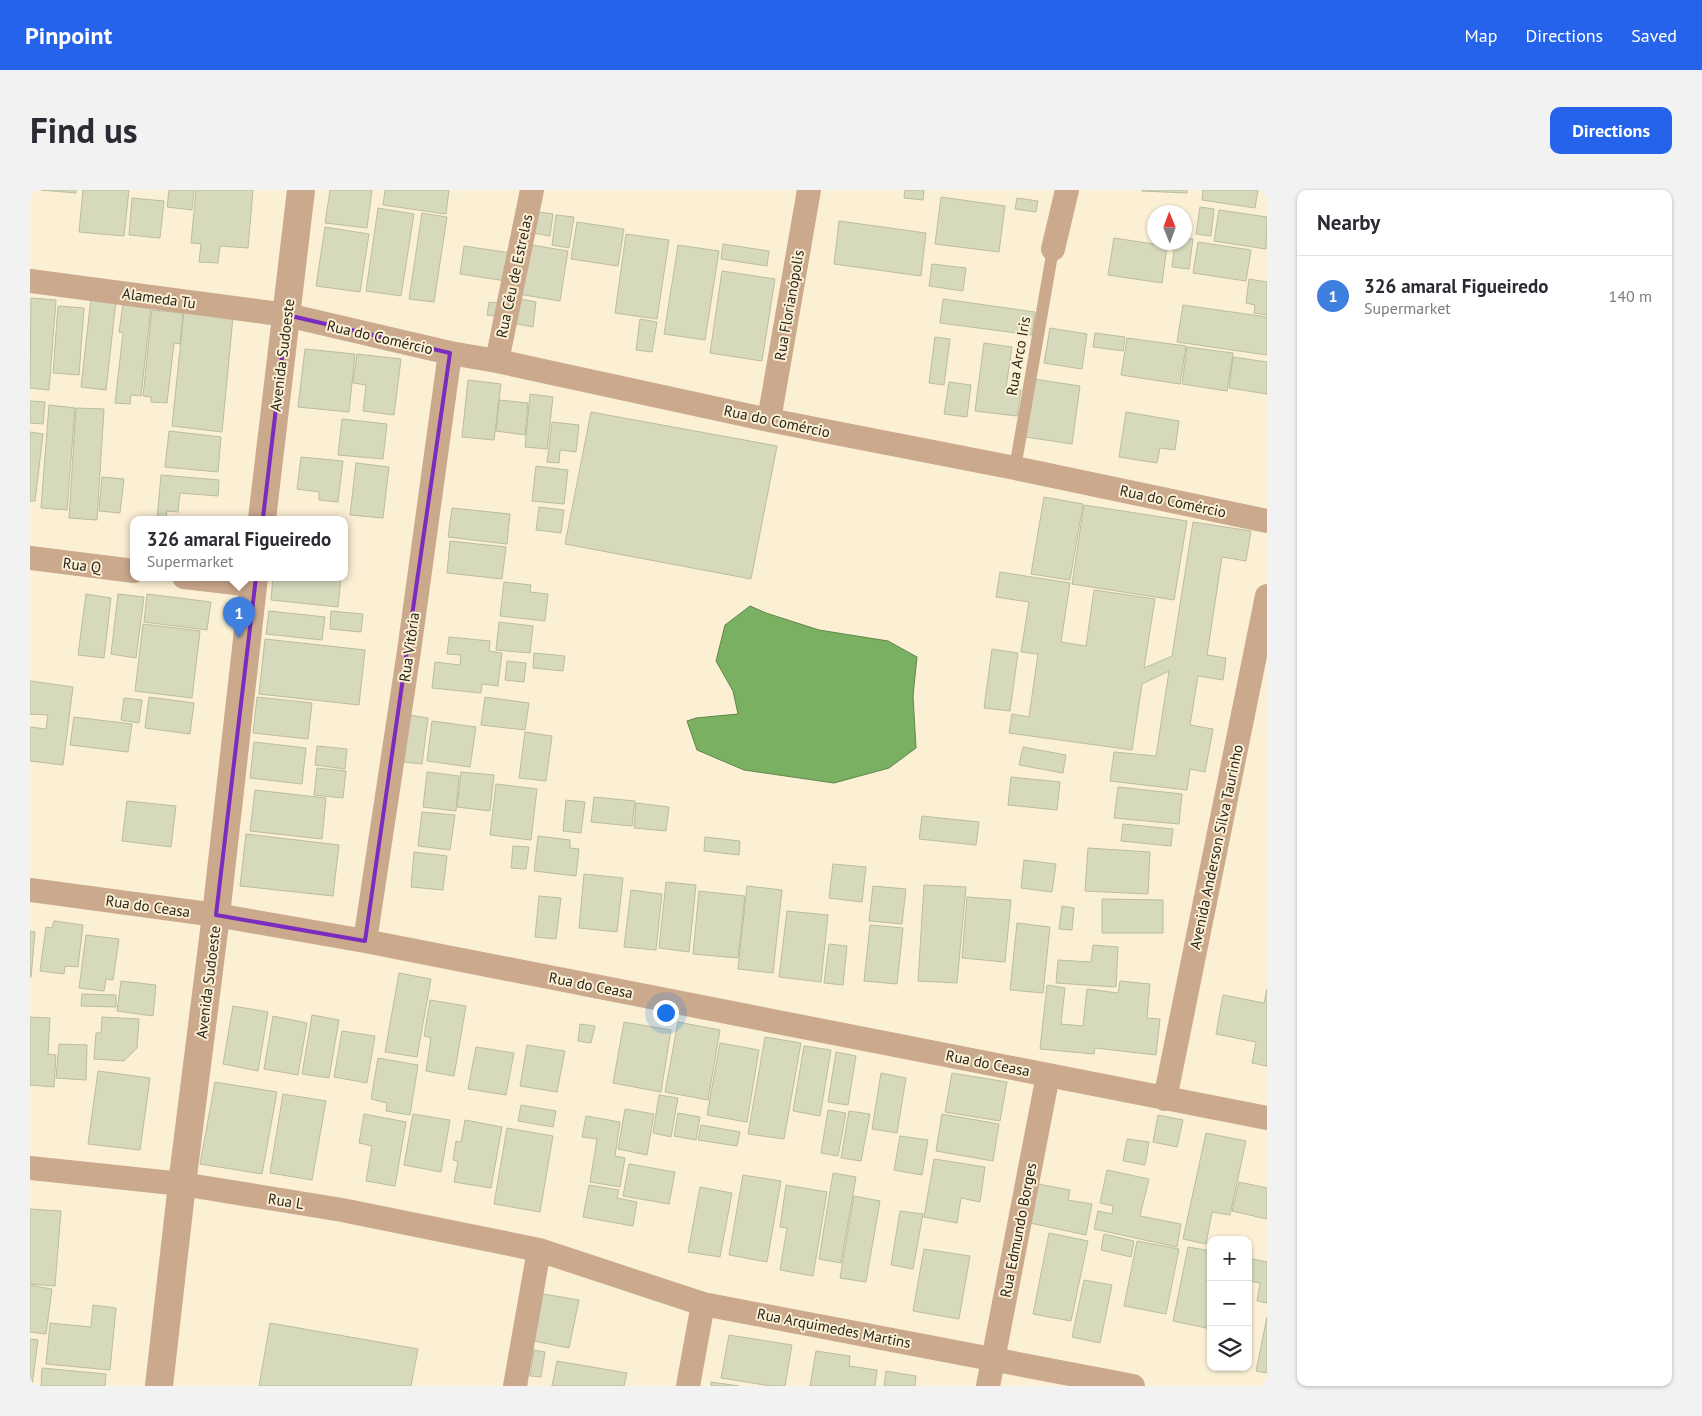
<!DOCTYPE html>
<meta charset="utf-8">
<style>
:root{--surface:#fff;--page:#f2f2f3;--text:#2b2b33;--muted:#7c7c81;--line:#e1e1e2;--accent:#2563eb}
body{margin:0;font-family:"PT Sans",sans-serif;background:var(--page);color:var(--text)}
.controls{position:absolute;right:15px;bottom:15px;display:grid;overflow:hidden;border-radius:10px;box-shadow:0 1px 4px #0004}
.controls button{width:45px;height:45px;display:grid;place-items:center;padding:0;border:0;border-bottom:1px solid var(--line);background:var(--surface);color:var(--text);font:25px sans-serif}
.compass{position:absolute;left:1117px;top:15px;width:45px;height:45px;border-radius:50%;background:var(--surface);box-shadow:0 1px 4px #0004;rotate:359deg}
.you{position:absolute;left:635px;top:822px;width:18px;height:18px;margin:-12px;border:4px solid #fff;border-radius:50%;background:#1a73e8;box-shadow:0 0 0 8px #1a73e833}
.badge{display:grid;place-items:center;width:32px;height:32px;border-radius:50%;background:var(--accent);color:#fff;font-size:16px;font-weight:700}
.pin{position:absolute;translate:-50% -41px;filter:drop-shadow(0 1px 2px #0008)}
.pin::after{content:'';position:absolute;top:26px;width:18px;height:15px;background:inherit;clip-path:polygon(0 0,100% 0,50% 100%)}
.popup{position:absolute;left:100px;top:326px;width:218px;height:65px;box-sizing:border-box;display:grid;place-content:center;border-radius:10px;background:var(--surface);filter:drop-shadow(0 1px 4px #0005);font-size:16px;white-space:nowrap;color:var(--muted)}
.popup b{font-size:19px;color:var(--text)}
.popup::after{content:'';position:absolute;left:50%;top:100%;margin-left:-10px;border:10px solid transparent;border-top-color:var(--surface)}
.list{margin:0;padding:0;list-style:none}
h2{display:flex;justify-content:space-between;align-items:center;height:65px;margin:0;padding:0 20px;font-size:21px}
h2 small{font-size:16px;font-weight:400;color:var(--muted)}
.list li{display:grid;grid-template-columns:32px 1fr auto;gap:15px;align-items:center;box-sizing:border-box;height:80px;padding:0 20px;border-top:1px solid var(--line)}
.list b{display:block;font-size:19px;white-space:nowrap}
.list p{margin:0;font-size:16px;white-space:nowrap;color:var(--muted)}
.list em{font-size:16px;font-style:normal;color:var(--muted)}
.icon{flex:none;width:28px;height:28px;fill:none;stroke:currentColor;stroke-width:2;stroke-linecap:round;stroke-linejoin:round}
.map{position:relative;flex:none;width:1237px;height:1196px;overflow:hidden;border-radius:10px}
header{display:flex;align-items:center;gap:30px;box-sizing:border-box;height:70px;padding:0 25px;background:var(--accent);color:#fff}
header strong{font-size:24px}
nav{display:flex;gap:28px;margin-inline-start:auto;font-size:18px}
.intro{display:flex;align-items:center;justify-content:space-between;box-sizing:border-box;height:120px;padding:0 30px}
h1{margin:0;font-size:35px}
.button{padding:12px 22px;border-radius:10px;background:var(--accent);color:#fff;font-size:18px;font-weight:700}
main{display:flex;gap:30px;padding:0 30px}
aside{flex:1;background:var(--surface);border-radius:10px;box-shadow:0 1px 4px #0004}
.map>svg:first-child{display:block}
</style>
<header>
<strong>Pinpoint</strong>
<nav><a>Map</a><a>Directions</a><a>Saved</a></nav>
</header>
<div class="intro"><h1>Find us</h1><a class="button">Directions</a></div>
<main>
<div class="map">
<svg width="1237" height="1196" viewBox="0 0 1237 1196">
<rect width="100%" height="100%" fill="#fbefd4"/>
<path fill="#7ab062" stroke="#62864d" d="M720,416L736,423L789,440L858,451L887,467L883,506L886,558L859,578L804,593L714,580L667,560L657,531L666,528L708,524L703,501L686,471L695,435Z"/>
<path fill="#d7d9bd" stroke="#babda1" d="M11,0H46V3Z
M53,0H99L94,46L49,42Z
M139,0H164L162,20L137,17Z
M166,0H223L218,58L190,56L188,73L169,72L171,54L161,53Z
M300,0H342L337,38L295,33Z
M355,0H419L416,24L353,15Z
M875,0H894L893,10L874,8Z
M1112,0H1157V3L1112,1Z
M1173,0H1228L1225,18L1172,10Z
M911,7L975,16L969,62L905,54Z
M102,8L134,11L130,48L99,45Z
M987,8L1008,11L1006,22L985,19Z
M1170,17L1184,19L1181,46L1166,44Z
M348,18L384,24L371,106L336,101Z
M1189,20L1237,27L1236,59L1184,51Z
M502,21L523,24L520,46L498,42Z
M392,23L417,27L404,112L379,109Z
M526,25L544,27L539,58L522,55Z
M809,31L896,43L891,86L804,74Z
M547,32L594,39L588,76L541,69Z
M295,37L339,44L330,102L286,96Z
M596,44L639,50L627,129L585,123Z
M1084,48L1137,56L1132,93L1078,85Z
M1154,48L1163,49L1159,79L1142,77L1145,52H1154Z
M1168,52L1221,60L1216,91L1163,83Z
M496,54L538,61L530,111L488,104Z
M693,54L739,61L737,76L691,69Z
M648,55L689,61L675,150L634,144Z
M434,56L481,63L476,91L430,84Z
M902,74L936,78L933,101L899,96Z
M692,81L745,89L732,171L680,163Z
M1219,89L1237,92V125L1224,123L1225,115L1216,113Z
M1,108L26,110L19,200L0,198Z
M61,108L86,111L76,200L51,197Z
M486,108L506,112L503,137L482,133Z
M913,109L1005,122L1002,145L910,133Z
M459,112L468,113L466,126L457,125Z
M93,114L121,117L111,206L101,205L100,214L85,213L93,143L89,142Z
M1153,115L1237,127V165L1147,152Z
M28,116L54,118L49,185L23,183Z
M122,120L153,123L150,154L144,153L137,213L121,212V207L113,206Z
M154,121L203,127L192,242L142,236Z
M610,129L627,132L622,162L606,160Z
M1020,138L1057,144L1052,179L1014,173Z
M1065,143L1095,147L1093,161L1063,157Z
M905,147L920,149L914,195L899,193Z
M1097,148L1156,156L1150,194L1091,185Z
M954,153L982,157L976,198L991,200L987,226L945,221Z
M1157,157L1203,163L1197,201L1152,194Z
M275,159L325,164L319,222L268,217Z
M327,164L371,169L364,225L333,221L336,195L323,193Z
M1203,167L1237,172V204L1199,198Z
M1004,189L1050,196L1042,254L996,247Z
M438,190L471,194L464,250L432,247Z
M919,192L941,195L937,227L914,224Z
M500,204L523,207L517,259L495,257Z
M469,210L498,213L495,245L466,241Z
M0,211L15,212L13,234L0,233Z
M19,215L45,218L37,320L11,318Z
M46,218L74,219L67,330L39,328Z
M561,222L747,256L721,389L535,354Z
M1096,222L1149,231L1145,260L1130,258L1127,273L1089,267Z
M312,229L357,234L353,269L308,265Z
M522,232L549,235L546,262L530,260L529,273L517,272Z
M139,241L191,247L188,282L135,277Z
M0,242L13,244L5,311H0Z
M271,267L313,271L308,312L289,310V302L267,299Z
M326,273L359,277L353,328L320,325Z
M506,276L538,280L534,314L502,311Z
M131,285L189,290L188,306L150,303L148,322L137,321L136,329H127Z
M72,287L94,289L90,323L69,321Z
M1014,307L1053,314L1040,390L1001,384Z
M1054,315L1157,331L1144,410L1042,394Z
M509,317L534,320L531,343L506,340Z
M422,318L480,324L477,354L418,347Z
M1163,332L1221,341L1216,371L1192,367L1177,465L1196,468L1193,490L1168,486L1160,535L1183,539L1175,582L1160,579L1157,600L1080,591L1084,562L1126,566L1139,481L1112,494L1102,560L979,543L982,524L999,527L1008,464L991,462L999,412L966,407L970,382L1040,393L1031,452L1056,456L1064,400L1125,409L1114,478L1142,466Z
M420,351L476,357L472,389L417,383Z
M243,387H311L308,417L241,410Z
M474,392L501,395L500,402L518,404L515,431L470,426Z
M56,404L81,408L74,468L48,465Z
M88,404L114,407L106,468L81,464Z
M117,404L181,412L177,440L114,432Z
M239,421L295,427L292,450L236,444Z
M301,421L333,424L331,442L300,439Z
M469,432L503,436L500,463L466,460Z
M113,434L170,441L162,508L105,501Z
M419,447L460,451L459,461L472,463L468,496L452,494L451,503L402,498L405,472L430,475L431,465L417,464Z
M235,449L335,460L329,515L229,504Z
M962,459L988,463L980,521L954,518Z
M504,463L535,466L533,481L503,478Z
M477,471L496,473L494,492L475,490Z
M0,491L43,497L33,575L0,571V537L16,539L18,525L0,524V525Z
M119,507L164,513L160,544L115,538Z
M227,507L282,513L278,549L223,543Z
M455,507L499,513L495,540L451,535Z
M94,508L112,510L109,533L91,530Z
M379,525L398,528L392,574L373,572Z
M44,527L102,534L98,562L40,555Z
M402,531L446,537L440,577L397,571Z
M495,542L522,546L516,591L489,588Z
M224,552L276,558L272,594L220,588Z
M287,556L317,559L315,579L285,575Z
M993,557L1036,565L1033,583L989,575Z
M287,578L316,581L313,608L284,605Z
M397,582L429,586L426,621L393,617Z
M431,582L464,585L460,621L427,617Z
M981,587L1030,592L1027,620L978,615Z
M466,594L507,599L501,650L460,645Z
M1088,597L1152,604L1149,634L1084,628Z
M225,600L296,608L292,649L220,641Z
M564,607L605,611L602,636L561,632Z
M536,610L555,612L551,643L533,641Z
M97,611L146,616L141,657L92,651Z
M606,613L639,617L636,641L604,638Z
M392,622L425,625L420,660L388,656Z
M892,626L949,632L946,655L889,649Z
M1093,634L1143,639L1141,656L1091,651Z
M216,644L309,655L303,706L210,696Z
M508,646L540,650V658L549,659L546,686L504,681Z
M675,647L710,651L709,665L674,661Z
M483,656L499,657L496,679L481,678Z
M1058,658L1120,662L1118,704L1055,701Z
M384,662L417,666L413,700L381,697Z
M994,670L1026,674L1022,702L991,698Z
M803,674L836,677L832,712L799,708Z
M554,684L593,688L587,742L549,738Z
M636,692L666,695L659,762L629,758Z
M894,695L936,697L927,793L888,791Z
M717,696L752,700L743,783L708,779Z
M843,696L876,699L872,734L839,731Z
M601,700L632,704L626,760L594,757Z
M669,701L715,706L708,768L663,764Z
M509,706L531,708L526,749L505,747Z
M937,707L981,710L975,772L932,768Z
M1072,709L1133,710V743H1072Z
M1032,716L1044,718L1042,740L1029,739Z
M757,721L798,725L791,792L749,787Z
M24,731L53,735L48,777L35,776L34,784L10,781L16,737L22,738Z
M987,733L1020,737L1013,803L980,800Z
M840,735L873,738L867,794L834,791Z
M0,741L5,742L1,787H0Z
M56,745L89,749L83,790L76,789L74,801L49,798Z
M799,754L817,756L813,795L794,793Z
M1063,755L1088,757L1086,797L1026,793L1028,770L1061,772Z
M369,783L401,789L387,867L355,862Z
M91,791L126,795L123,826L87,821Z
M1090,791L1120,794L1117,828L1130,829L1126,865L1065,858L1064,864L1010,859L1017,795L1035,798L1031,834L1053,836L1057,799L1088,803Z
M1237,799V876L1222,873L1226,852L1186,844L1193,805L1234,813Z
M52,804L86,805V817L51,816Z
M400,810L436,816L424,886L396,881L401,848L394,846Z
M203,816L238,822L228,881L193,874Z
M282,825L309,830L299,888L272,884Z
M243,826L277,833L268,885L234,879Z
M0,827L20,828L18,864L26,865L24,897L0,895Z
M72,827L109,829L107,858L94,871L64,869L66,843H71Z
M594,832L641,840L631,902L583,893Z
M648,832L690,840L678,910L635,902Z
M550,834L565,836L561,853L548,851Z
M312,841L345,846L337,893L304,887Z
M735,847L771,853L754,949L718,944Z
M690,853L729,860L717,932L677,925Z
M29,854L57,855L56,890L26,888Z
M497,855L535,861L527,902L490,896Z
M774,856L801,860L790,926L763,921Z
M446,857L484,863L476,905L438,899Z
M806,862L826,866L818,915L798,912Z
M348,868L388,875L380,925L356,921L357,913L341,909Z
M68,881L120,888L110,960L58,954Z
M851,883L876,888L867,943L842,939Z
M922,883L977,892L970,931L915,922Z
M185,892L247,902L232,984L170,974Z
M253,904L296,911L282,990L240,983Z
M629,905L648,908L641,947L623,943Z
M491,915L526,921L523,937L488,931Z
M595,919L624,924L617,965L588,959Z
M798,920L816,923L808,966L791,963Z
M819,921L840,924L831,971L811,968Z
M648,923L670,927L666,950L644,946Z
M334,924L376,932L365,996L336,991L342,956L329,953Z
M383,924L420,930L411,982L374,975Z
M912,924L969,934L963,971L906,961Z
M1128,925L1153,930L1147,957L1123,952Z
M556,926L590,932L585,966L595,968L590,997L560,992L567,949L552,947Z
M435,930L472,937L461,998L424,992L428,971L423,970L426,951L431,952Z
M671,935L710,942L707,956L668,950Z
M477,938L523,946L510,1022L464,1014Z
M1176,943L1216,951L1200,1025L1182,1022L1176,1054L1153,1049Z
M870,946L898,950L892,985L864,980Z
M1097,949L1119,952L1115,975L1093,971Z
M904,969L955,977L950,1012L931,1008L927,1033L894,1027Z
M599,974L645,982L639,1014L593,1006Z
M1077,980L1119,989L1110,1026L1151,1034L1147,1057L1064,1039L1068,1021L1082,1024L1083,1016L1070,1013Z
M803,983L826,987L811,1073L789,1069Z
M713,985L751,991L737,1072L699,1065Z
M1209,992L1237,998V1029L1202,1021Z
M1008,994L1040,1000L1038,1010L1062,1014L1056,1045L1000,1033Z
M559,995L589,1000L587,1008L607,1012L603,1036L553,1027Z
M756,995L797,1002L783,1086L750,1080L757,1038L750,1037Z
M670,997L702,1003L690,1067L658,1062Z
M824,1006L850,1011L836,1092L810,1088Z
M0,1019L31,1021L25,1096L0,1094Z
M870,1021L893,1024L883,1079L861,1075Z
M1019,1043L1058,1051L1041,1131L1003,1124Z
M1074,1044L1104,1051L1101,1067L1071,1060Z
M1107,1051L1149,1059L1136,1124L1094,1116Z
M1158,1057L1181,1061V1139L1143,1131Z
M894,1059L940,1066L929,1129L883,1121Z
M1218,1068L1237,1072V1113L1227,1111L1230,1093L1218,1091Z
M1054,1090L1082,1095L1070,1153L1042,1147Z
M0,1095L22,1099L16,1144L0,1142Z
M513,1104L549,1110L539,1158L504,1151Z
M63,1115L86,1118L80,1180L16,1174L20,1133L61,1137Z
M1237,1127V1183L1226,1181Z
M240,1133L388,1159L381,1196H229Z
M699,1145L762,1155L755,1196H741L691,1188Z
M0,1149L8,1150L2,1196H0Z
M504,1160L515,1162L511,1187L500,1186Z
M786,1161L820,1166L819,1176L847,1180L845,1196H780Z
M527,1171L597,1183L594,1196H522Z
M12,1178L76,1184L75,1196H11Z
M856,1181L886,1186L885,1196H854Z
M681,1192L709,1196H681Z"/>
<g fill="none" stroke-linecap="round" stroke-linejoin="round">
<path stroke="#cba98d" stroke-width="12" d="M985,278L1023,59"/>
<path stroke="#cba98d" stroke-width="24" d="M1023,59L1037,0
M0,91L257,125L420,163L467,171L739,230L985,278L1237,331
M467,171L502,0
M739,230L779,0
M0,368L104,381
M154,387L223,395
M0,700L186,725L335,751L1237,928
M335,751L379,461L420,163
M1135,909L1237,406
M0,978L152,994L312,1020L509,1060L673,1114L1103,1196
M485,1196L509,1060
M658,1196L673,1114
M958,1196L1018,885"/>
<path stroke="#cba98d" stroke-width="28" d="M232,329L271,0
M129,1196L152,994L186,725L224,387"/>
</g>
<path fill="none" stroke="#7b2cbf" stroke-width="4" stroke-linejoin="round" d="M257,125L420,163L335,751L186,725Z"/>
<g text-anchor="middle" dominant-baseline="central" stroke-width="4" stroke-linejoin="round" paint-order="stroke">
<g font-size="15" fill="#2a251b" stroke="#fbefd4">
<text transform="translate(484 86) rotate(-78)">Rua Céu de Estrelas</text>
<text transform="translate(129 108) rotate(8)">Alameda Tu</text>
<text transform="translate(759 115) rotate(-80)">Rua Florianópolis</text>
<text transform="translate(350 147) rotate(13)">Rua do Comércio</text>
<text transform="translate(252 165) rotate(-83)">Avenida Sudoeste</text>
<text transform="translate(988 166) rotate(-80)">Rua Arco Iris</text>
<text transform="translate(747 231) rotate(12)">Rua do Comércio</text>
<text transform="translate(1143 311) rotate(12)">Rua do Comércio</text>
<text transform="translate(52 375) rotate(7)">Rua Q</text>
<text transform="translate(379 457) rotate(-82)">Rua Vitôria</text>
<text transform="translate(1186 657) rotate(-78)">Avenida Anderson Silva Taurinho</text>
<text transform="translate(118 716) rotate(8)">Rua do Ceasa</text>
<text transform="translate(178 792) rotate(-83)">Avenida Sudoeste</text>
<text transform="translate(561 795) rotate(11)">Rua do Ceasa</text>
<text transform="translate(958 873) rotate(11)">Rua do Ceasa</text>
<text transform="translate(256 1011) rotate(9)">Rua L</text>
<text transform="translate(988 1040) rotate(-79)">Rua Edmundo Borges</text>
<text transform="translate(804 1138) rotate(11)">Rua Arquimedes Martins</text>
</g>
</g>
</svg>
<div class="controls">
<button>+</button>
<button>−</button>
<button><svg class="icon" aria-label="layers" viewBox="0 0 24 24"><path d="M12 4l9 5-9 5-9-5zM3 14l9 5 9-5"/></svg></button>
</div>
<svg class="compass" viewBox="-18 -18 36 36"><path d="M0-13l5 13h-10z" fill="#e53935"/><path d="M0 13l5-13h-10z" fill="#7c7c81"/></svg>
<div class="you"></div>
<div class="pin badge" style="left:209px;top:448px;background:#3f7fe0">1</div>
<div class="popup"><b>326 amaral Figueiredo</b>Supermarket</div>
</div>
<aside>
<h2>Nearby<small></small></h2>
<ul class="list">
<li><span class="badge" style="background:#3f7fe0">1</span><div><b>326 amaral Figueiredo</b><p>Supermarket</p></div><em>140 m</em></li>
</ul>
</aside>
</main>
